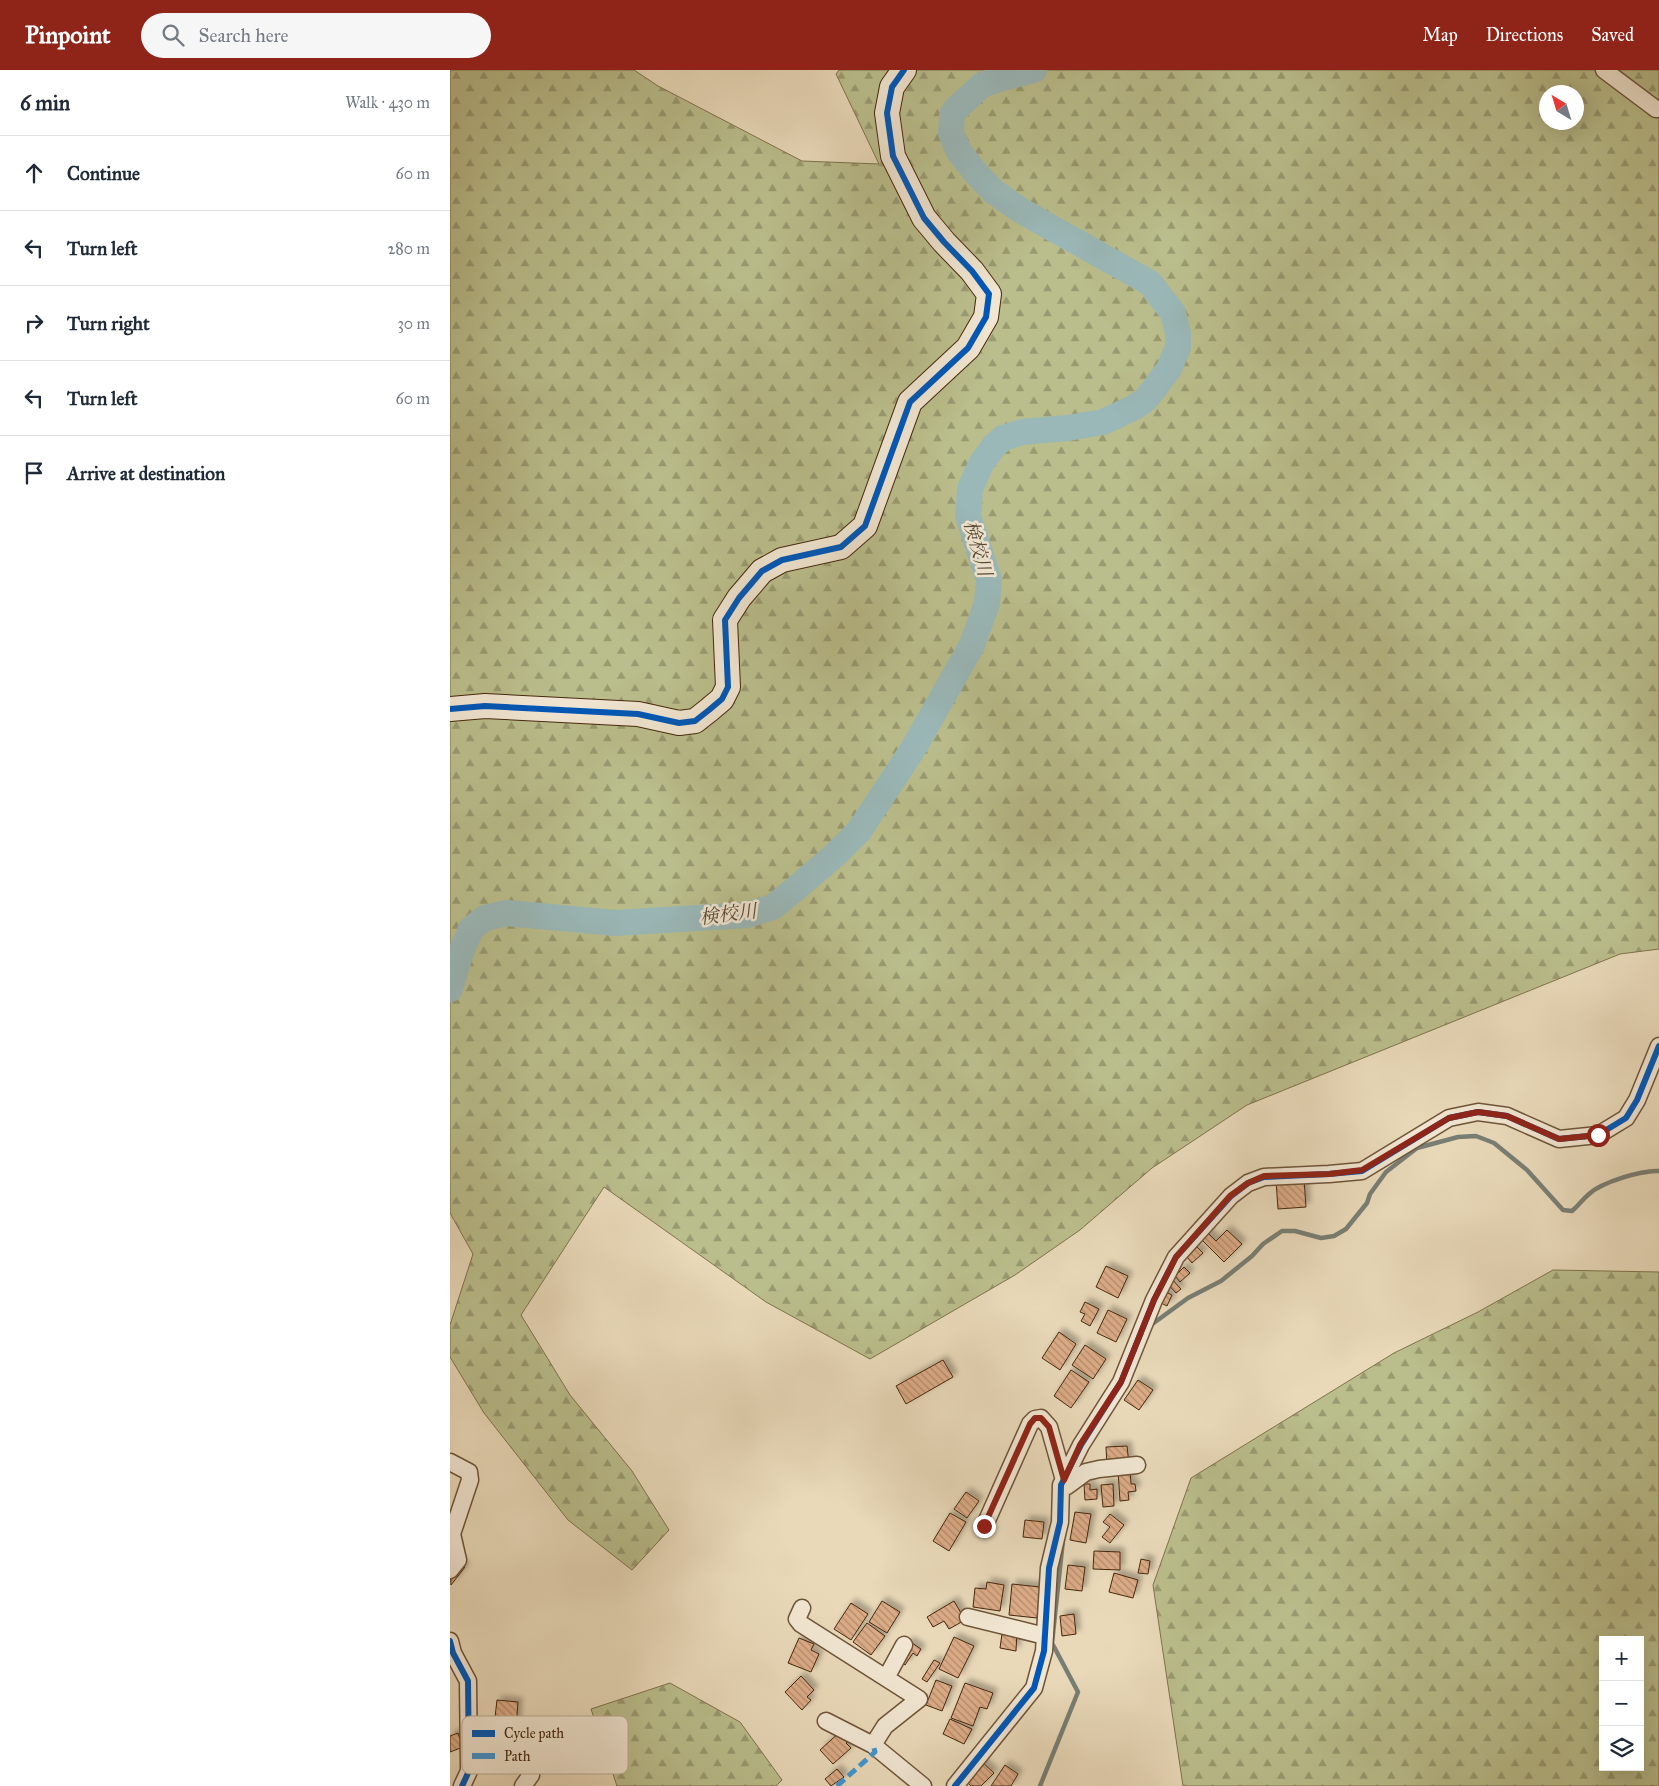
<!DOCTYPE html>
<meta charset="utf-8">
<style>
:root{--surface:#fff;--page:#f6f6f7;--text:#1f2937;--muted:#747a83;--line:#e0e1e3;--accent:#8f2418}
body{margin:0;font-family:"IM FELL Great Primer","Noto Serif JP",serif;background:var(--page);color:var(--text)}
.controls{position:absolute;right:15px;bottom:15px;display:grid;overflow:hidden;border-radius:0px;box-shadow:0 5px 20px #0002}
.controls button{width:45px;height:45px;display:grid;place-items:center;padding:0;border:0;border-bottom:1px solid var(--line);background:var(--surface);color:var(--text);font:25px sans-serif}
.compass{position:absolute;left:1089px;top:15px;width:45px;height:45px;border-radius:50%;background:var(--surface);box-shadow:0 5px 20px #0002;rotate:322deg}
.stop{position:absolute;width:15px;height:15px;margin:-11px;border:4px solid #8f2418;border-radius:50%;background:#fff}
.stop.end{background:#8f2418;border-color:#fff;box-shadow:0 1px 5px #0008}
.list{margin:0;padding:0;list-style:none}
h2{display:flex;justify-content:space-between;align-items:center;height:65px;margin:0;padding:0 20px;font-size:21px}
h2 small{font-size:16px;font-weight:400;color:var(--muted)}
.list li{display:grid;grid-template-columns:32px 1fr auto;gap:15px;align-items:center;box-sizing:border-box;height:75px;padding:0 20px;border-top:1px solid var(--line)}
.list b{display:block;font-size:19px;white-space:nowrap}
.list em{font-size:16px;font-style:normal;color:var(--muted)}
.icon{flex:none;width:28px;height:28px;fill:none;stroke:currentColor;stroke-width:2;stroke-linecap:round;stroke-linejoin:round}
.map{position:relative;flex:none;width:1209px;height:1716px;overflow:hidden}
header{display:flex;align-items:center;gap:30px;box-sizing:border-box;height:70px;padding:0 25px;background:var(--accent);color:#fff}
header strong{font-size:24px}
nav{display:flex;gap:28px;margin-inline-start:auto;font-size:18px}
.search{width:350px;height:45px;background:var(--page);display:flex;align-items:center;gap:12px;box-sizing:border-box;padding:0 18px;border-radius:28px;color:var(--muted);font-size:19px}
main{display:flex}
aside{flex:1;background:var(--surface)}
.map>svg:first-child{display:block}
</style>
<header>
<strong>Pinpoint</strong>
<div class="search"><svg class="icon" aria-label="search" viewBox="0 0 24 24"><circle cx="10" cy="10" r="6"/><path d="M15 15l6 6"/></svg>Search here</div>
<nav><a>Map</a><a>Directions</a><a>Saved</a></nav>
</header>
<main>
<aside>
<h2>6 min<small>Walk · 430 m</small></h2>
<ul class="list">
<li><svg class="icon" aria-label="ahead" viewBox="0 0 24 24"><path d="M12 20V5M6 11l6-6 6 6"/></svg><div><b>Continue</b></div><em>60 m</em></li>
<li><svg class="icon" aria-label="left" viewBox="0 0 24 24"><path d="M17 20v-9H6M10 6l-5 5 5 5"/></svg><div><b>Turn left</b></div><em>280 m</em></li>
<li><svg class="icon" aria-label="right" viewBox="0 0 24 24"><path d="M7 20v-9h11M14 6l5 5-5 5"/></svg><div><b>Turn right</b></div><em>30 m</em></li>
<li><svg class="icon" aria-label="left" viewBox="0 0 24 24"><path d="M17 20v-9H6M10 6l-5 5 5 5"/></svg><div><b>Turn left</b></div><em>60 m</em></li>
<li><svg class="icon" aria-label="arrive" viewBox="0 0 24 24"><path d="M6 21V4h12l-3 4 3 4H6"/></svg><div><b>Arrive at destination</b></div></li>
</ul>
</aside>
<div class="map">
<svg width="1209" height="1716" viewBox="0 0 1209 1716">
<defs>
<pattern id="forest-firs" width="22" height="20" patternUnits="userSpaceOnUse" patternTransform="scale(1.25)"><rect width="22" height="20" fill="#babe8c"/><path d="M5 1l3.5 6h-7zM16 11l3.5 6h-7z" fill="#999a71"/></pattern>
<pattern id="building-back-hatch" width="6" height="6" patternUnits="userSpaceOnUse" patternTransform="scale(1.25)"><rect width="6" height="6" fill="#dbab86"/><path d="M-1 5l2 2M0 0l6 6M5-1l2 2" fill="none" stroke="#b38b6c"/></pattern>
<filter id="shadow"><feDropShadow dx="4.5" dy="-4.5" stdDeviation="2.5" flood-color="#0004"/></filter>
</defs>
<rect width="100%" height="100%" fill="#e9d9b9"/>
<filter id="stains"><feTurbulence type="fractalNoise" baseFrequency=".004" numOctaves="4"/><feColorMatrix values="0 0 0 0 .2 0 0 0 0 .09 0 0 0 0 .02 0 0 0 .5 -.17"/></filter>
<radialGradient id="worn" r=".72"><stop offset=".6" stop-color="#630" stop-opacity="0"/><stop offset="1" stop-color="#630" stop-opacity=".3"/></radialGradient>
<path fill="url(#forest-firs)" stroke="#80724c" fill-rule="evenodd" d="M0,0H184L208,16L352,91L429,94L386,4L389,0H1209V879L1170,884L797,1035L702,1098L630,1160L565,1205L420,1289L316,1232L154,1117L71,1245L120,1325L182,1401L219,1460L182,1500L118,1450L34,1343L0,1287V1255L23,1184L0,1143ZM1096,22H1126V52H1096Z
M1103,1200L1209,1202V1716H733L703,1515L741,1408L944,1283L1028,1242ZM1153,1570H1190V1697H1153Z
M220,1613L290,1652L332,1710L326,1716H167L141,1639Z"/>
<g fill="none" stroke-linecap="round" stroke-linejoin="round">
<path stroke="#787e74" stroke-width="4.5" d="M701,1255L738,1228L771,1211L802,1186L813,1174L832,1161H845L871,1168L884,1166L896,1159L917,1133L920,1124L936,1102L967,1078L1008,1067L1026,1066L1044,1073L1077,1100L1113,1140L1122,1141C1128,1136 1133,1129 1139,1124C1152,1112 1192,1100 1209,1101
M590,1716L628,1622L602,1573L613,1470"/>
<path stroke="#9ab8b8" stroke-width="26" d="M0,919L11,882L21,859L35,848L57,843L165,853L297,845L323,837L344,820L386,784L409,761L463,679L522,575L537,533L539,510L518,446L520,419L531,394L544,376L553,368L572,362L618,358L653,352L685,337L697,328L719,299L728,277V263L723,243L700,213L570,140L543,121L525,102L508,80L501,63L502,45L505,40L532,15L549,9L584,0"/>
</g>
<path fill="url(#building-back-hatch)" stroke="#46270d" filter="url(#shadow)" d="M854,1109L856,1137L828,1139L826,1111Z
M777,1160L792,1174L774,1192L751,1169L757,1162L766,1171Z
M747,1177L753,1183L742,1193L736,1186Z
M656,1196L678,1206L668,1228L646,1217Z
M734,1197L740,1203L730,1212L725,1206Z
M721,1208L731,1219L726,1223L716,1212Z
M714,1221L722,1225L717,1236L709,1232Z
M635,1232L649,1239L640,1256L631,1251L635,1244L630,1242Z
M658,1240L677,1249L666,1272L647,1263Z
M609,1262L626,1274L610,1300L592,1288Z
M635,1275L656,1289L643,1309L622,1295Z
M493,1290L503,1307L456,1334L446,1316Z
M621,1300L639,1312L621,1338L604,1326Z
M688,1310L703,1320L689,1340L674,1330Z
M677,1376L679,1394L657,1395L656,1377Z
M680,1400L681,1414H685L686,1421L678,1422L679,1430L670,1431L668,1401Z
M634,1414H640V1420L647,1419V1429L635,1430Z
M663,1414L664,1436L653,1437L651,1415Z
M516,1422L529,1431L517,1448L504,1439Z
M625,1442L641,1444L636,1473L620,1470Z
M500,1443L516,1452L499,1481L483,1471Z
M660,1444L674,1455L660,1473L652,1467L660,1457L653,1452Z
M575,1450L594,1452L592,1469L573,1467Z
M644,1481L670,1482V1500L643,1499Z
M4,1489L15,1497L1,1515L0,1494Z
M691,1489L700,1491L698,1504L688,1503Z
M618,1495L635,1497L632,1521L615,1519Z
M664,1503L688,1510L683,1528L659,1522Z
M537,1512L554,1515L550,1541L523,1537L525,1518L536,1519Z
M562,1514L590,1517L587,1548L559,1545Z
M432,1531L450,1542L437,1563L419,1552Z
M504,1531L515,1550L499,1559L494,1551L483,1557L477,1547Z
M401,1533L418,1544L401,1570L384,1559Z
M624,1544L626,1564L612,1566L610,1546Z
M417,1553L435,1566L421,1585L403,1572Z
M553,1557L567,1560L566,1581L550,1578Z
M504,1567L524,1576L508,1608L489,1599Z
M349,1568L364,1574L361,1580L369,1584L361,1602L338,1593Z
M459,1571L471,1579L467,1586L463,1583L455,1595L447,1589Z
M484,1590L490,1593L477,1612L472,1609Z
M351,1606L364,1620L357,1627L361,1630L352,1640L335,1622Z
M486,1610L502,1616L492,1641L476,1635Z
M515,1613L543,1623L537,1639L530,1637L523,1656L501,1648Z
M47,1630L68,1632L66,1659L44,1656Z
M500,1649L522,1659L514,1674L493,1664Z
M392,1660L404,1666L396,1673L401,1678L383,1694L370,1680Z
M8,1663L13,1677L0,1682V1666Z
M531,1691L544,1703L531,1716H521L514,1709Z
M555,1695L568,1704L561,1716H541Z
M387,1699L394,1707L381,1716L375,1709Z"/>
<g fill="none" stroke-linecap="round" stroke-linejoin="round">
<g stroke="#6f5438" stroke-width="19">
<path id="street" d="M1154,0L1206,39H1209
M0,1392L19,1402L20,1410L2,1464L8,1490L0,1500
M611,1415L617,1416L636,1402L649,1399L687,1395
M534,1457L580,1354L585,1349L591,1348L599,1357L614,1410
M352,1538L347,1549L351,1554L469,1629L435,1656L423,1675
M518,1547L595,1566
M0,1571L3,1583L18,1611L19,1701L12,1716
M436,1608L454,1575
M376,1651L423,1675L473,1716
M39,1665L38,1670L40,1675L72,1689L81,1705L73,1716
M505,1716L584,1618L594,1581L599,1498L610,1452L611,1415L631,1375L671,1312L704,1230L726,1187L781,1126L798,1113L814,1107L879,1104L912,1101L999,1048L1028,1042L1057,1046L1109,1069L1148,1065L1176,1048L1187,1030L1209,976"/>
</g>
<g stroke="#46270d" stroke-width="26">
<path id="secondary" d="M0,639L35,636L188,644L229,653L245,651L259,640L272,629L278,617L275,550L289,528L312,501L332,490L391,477L415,456L460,332L518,278L536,247L539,224L522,201L494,172L474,148L443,86L437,43L442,17L454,0"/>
</g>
<use href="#street" stroke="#f1e6d2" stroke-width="16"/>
<use href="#secondary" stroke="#f1e6d2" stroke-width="24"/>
<path stroke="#4096d2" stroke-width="5" stroke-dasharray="10 5" stroke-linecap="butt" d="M387,1716L425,1682L423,1675"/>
<g stroke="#f1e6d2" stroke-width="9">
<path id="cycleway" d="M0,639L35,636L188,644L229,653L245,651L259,640L272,629L278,617L275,550L289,528L312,501L332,490L391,477L415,456L460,332L518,278L536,247L539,224L522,201L494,172L474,148L443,86L437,43L442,17L454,0
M0,1571L3,1583L18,1611L19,1701L12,1716
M505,1716L584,1618L594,1581L599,1498L610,1452L611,1415L631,1375L671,1312L704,1230L726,1187L781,1126L798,1113L814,1107L879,1104L912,1101L999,1048L1028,1042L1057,1046L1109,1069L1148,1065L1176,1048L1187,1030L1209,976"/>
</g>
<use href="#cycleway" stroke="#0057b8" stroke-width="6"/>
</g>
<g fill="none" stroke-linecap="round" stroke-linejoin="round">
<path stroke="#8f2418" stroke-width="6" d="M534,1456L580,1354L585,1348H591L599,1357L614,1410L630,1375L671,1312L704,1230L726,1187L780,1126L798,1113L814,1106L879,1104L912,1100L999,1048L1028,1042L1057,1046L1109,1069L1148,1065"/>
</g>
<g text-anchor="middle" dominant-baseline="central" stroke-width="5" stroke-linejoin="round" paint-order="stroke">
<g font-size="19" font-style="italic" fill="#5b4b38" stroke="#f1e6d2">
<text transform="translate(528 478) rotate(74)">検校川</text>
<text transform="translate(278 844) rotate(-7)">検校川</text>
</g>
</g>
<rect x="12" y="1646" width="166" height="58" rx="8" fill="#f1e6d2" stroke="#bead97" stroke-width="1"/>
<rect x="22" y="1660" width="23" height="7" fill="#0057b8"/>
<rect x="22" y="1683" width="23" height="6" fill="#4096d2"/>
<g font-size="14" fill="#46270d">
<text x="54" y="1668">Cycle path</text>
<text x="54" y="1691">Path</text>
</g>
<rect width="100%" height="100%" filter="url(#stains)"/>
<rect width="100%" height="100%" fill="url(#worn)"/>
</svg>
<div class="controls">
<button>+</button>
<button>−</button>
<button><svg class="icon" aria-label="layers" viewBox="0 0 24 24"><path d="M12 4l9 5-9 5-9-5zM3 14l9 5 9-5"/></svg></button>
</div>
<svg class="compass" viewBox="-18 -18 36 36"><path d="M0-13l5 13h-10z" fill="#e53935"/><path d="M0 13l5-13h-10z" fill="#747a83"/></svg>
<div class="stop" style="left:1148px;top:1065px"></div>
<div class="stop end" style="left:534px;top:1456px"></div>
</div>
</main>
